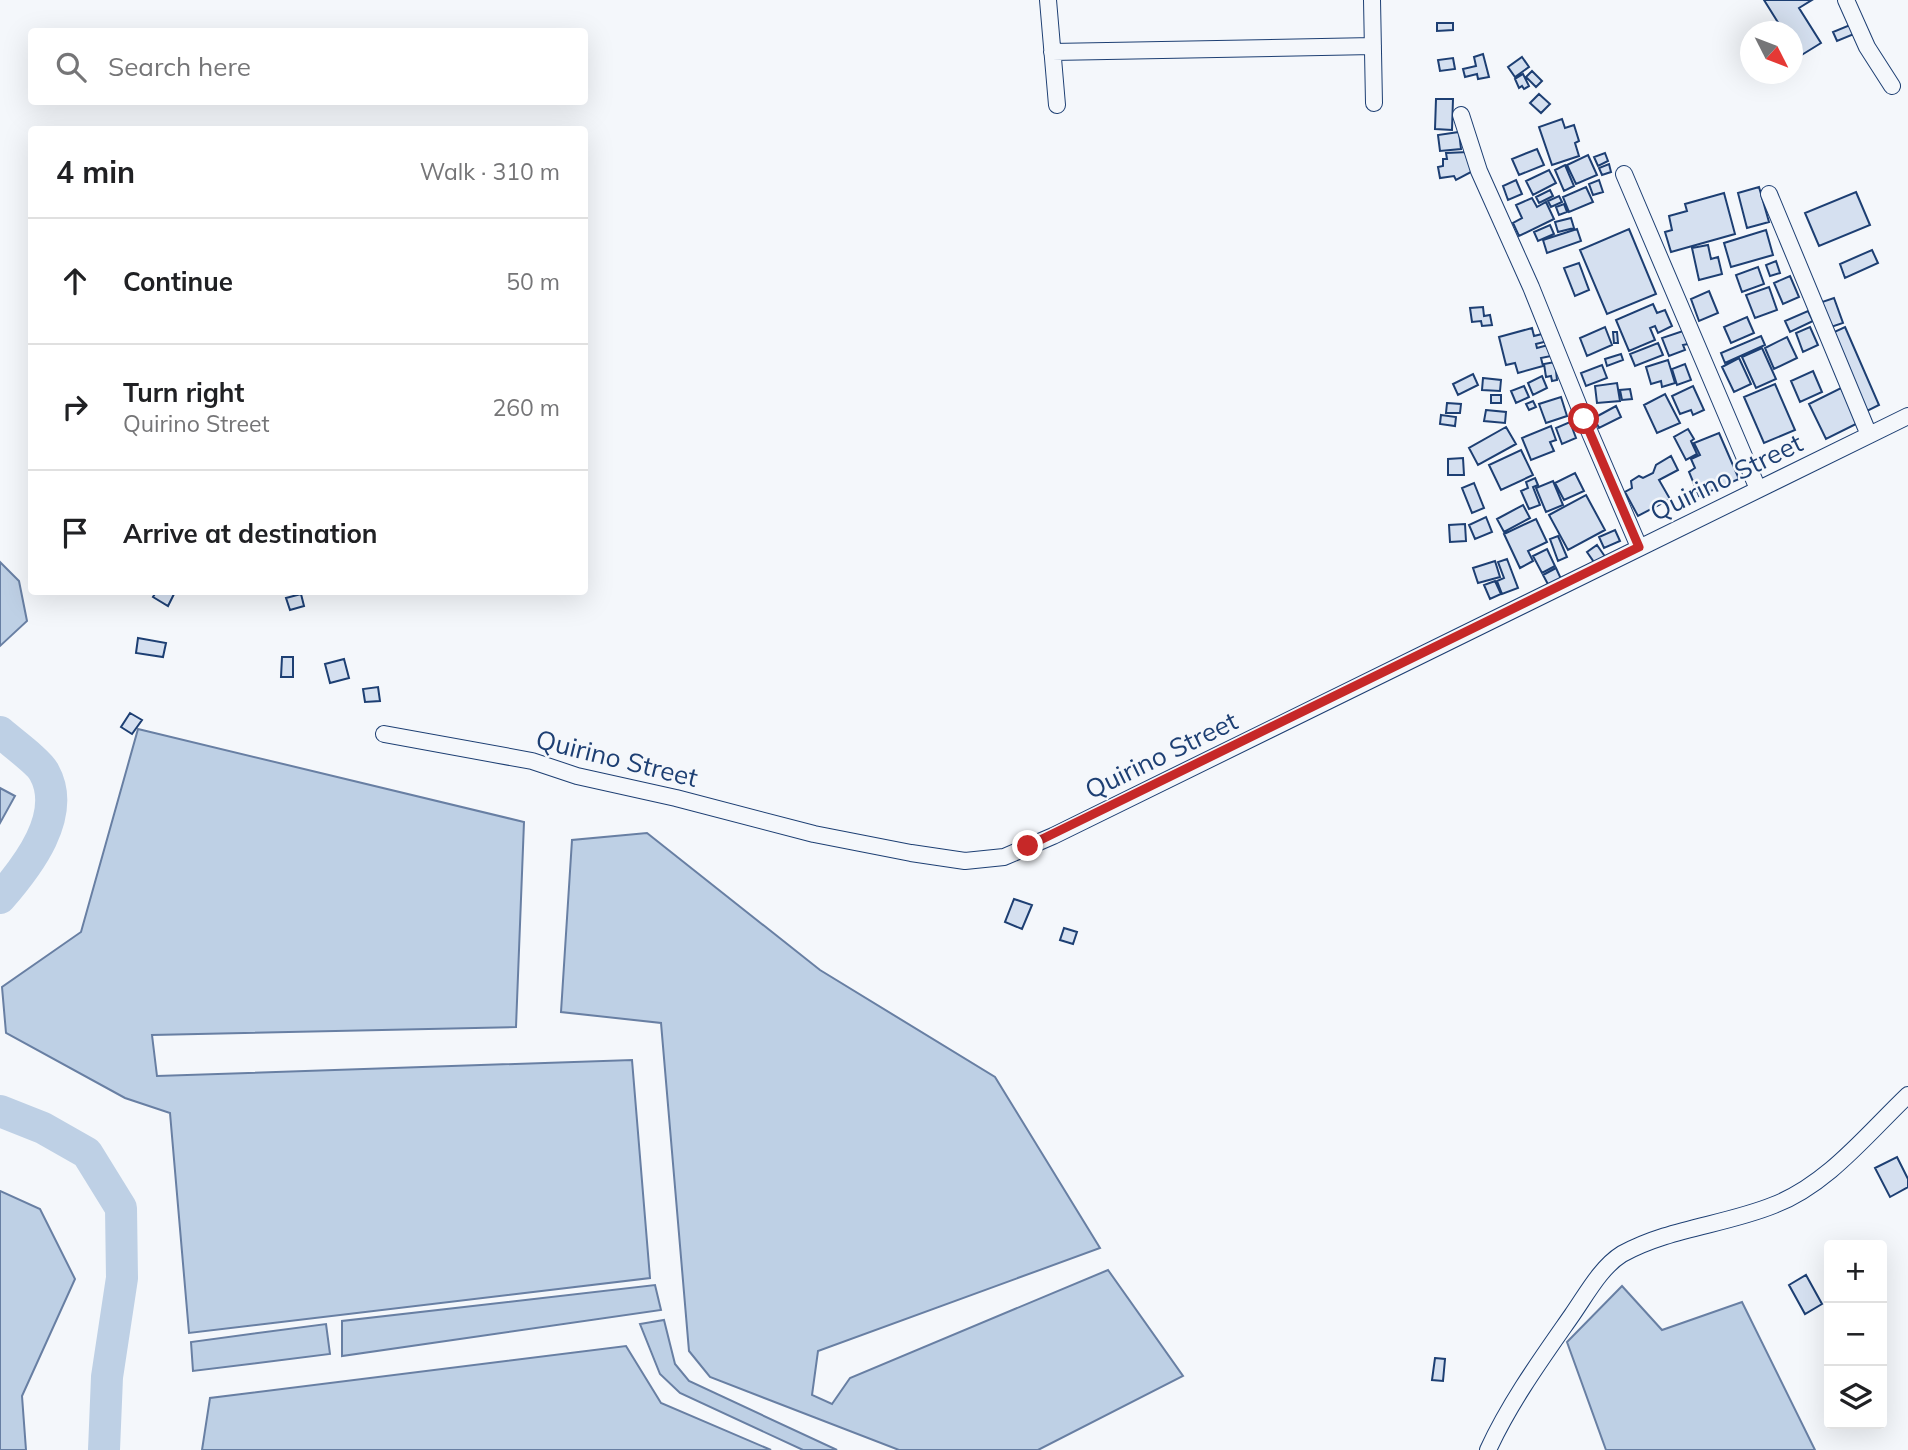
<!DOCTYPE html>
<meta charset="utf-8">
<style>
:root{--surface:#fff;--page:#f2f2f2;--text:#202124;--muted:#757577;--line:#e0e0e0}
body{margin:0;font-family:Mulish,sans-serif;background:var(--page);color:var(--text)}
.controls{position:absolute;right:21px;bottom:21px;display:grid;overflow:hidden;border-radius:7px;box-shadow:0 7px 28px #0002}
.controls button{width:63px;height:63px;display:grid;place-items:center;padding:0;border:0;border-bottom:2px solid var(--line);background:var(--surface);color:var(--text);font:35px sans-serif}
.compass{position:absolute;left:1740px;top:21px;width:63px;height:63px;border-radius:50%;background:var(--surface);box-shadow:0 7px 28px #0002;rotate:132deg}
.stop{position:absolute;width:21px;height:21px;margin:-16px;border:5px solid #c62828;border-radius:50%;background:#fff}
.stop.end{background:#c62828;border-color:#fff;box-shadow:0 2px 7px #0008}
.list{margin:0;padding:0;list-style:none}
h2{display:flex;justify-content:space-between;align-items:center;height:91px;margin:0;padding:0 28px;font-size:30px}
h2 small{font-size:23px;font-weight:400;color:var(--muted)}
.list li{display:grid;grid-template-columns:46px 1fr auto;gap:21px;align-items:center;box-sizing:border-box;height:126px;padding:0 28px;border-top:2px solid var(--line)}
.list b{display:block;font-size:26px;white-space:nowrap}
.list p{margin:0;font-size:23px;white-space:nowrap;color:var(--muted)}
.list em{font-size:23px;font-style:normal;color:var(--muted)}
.icon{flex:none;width:38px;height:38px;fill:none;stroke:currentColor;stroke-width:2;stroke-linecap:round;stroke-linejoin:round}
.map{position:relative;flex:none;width:1908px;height:1450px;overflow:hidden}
.search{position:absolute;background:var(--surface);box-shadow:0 7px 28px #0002;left:28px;top:28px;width:560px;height:77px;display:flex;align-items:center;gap:18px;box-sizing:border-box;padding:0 24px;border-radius:7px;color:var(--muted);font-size:26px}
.panel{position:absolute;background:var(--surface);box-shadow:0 7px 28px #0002;left:28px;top:126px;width:560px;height:469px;border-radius:7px}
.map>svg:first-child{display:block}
</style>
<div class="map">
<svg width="1908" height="1450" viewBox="0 0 1908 1450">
<rect width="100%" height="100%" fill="#f4f7fb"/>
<path fill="#bed0e5" stroke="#687fa3" stroke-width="2" d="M0,562L19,581L27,621L0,646Z
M138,729L524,822L516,1027L152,1035L157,1076L632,1060L650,1278L189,1333L170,1113L125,1098L6,1033L2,987L81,932Z
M0,788L15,796L0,823Z
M647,833L820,970L995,1077L1100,1248L818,1351L812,1395L832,1404L850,1378L1108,1270L1183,1376L1038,1450H899L710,1377L689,1351L661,1023L561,1012L572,840Z
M0,1191L40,1209L75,1279L22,1396L26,1450H0Z
M655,1285L661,1310L342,1356V1321Z
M1622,1286L1662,1330L1742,1302L1815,1450H1606L1567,1342Z
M664,1320L675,1364L689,1381L837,1450H803L680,1393L660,1374L640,1324Z
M326,1324L330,1354L193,1371L191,1342Z
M626,1346L661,1403L771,1450H202L210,1398Z"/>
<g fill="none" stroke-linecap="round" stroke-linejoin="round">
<path stroke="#bed0e5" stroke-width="32" d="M0,732C10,741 39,762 44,772C68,815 27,867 0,898
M0,1111L43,1128L87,1153L121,1208L122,1278L107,1377L104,1450"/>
</g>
<path fill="#d5e0f0" stroke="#1d3f73" stroke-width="2" d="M1764,0H1812L1799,8L1821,43L1800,56L1792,45V32H1784Z
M1437,23H1453V30L1437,31Z
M1850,25L1854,34L1837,41L1833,32Z
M1483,54L1489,77L1478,79L1477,74L1465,77L1463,69L1476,66L1474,57Z
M1522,57L1529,67L1515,77L1508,67Z
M1453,58L1455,69L1440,71L1438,60Z
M1532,71L1542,81L1536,87L1526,77Z
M1523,74L1529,86L1524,89L1522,86L1519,88L1515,79Z
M1539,94L1550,104L1541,113L1530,103Z
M1436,99H1453L1452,130L1435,129Z
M1562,119L1565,128L1574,125L1579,141L1575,143L1579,156L1552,165L1539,127Z
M1459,132L1461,149L1440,151L1438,135Z
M1537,149L1544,165L1519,175L1512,159Z
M1468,152L1473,171L1456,180L1454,176L1440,178L1438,167L1443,166V159H1447L1446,153Z
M1605,153L1608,161L1598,166L1594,157Z
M1588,155L1597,175L1576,184L1567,165Z
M1609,164L1611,172L1602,175L1599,168Z
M1565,165L1574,186L1564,191L1555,170Z
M1549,170L1556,183L1533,195L1526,181Z
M1516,180L1522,194L1508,200L1503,186Z
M1599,180L1603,192L1593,195L1589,184Z
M1586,187L1593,202L1569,212L1563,197Z
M1759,187L1769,222L1747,228L1738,193Z
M1550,190L1553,196L1539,203L1536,197Z
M1856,192L1870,225L1819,246L1805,213Z
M1724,193L1735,234L1671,252L1665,232L1672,230L1669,216L1687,211L1685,204Z
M1559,196L1562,202L1551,207L1548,201Z
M1532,198L1537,207L1546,202L1554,219L1519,236L1513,223L1522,218L1516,205Z
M1564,204L1567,212L1559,215L1556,207Z
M1571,218L1574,228L1558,232L1555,222Z
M1550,225L1554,234L1538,241L1534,232Z
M1577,229L1581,241L1547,253L1543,240Z
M1629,229L1656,294L1607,314L1580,250Z
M1766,230L1773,255L1731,267L1724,243Z
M1708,245L1711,259L1718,257L1722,274L1699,280L1692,248Z
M1872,250L1878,263L1845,278L1840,264Z
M1776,261L1780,273L1770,276L1766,265Z
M1579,263L1589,290L1575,296L1564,268Z
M1758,267L1764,284L1742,292L1736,275Z
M1790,276L1799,297L1783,304L1774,283Z
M1769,287L1777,310L1755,318L1746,295Z
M1709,291L1718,313L1699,321L1691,299Z
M1834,298L1843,323L1828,328L1819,303Z
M1653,304L1657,313L1665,310L1672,326L1658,333L1655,326L1650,328L1655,340L1629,351L1616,320Z
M1483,307L1484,316L1490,315L1492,325L1482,326L1481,321L1472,322L1470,308Z
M1808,311L1813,321L1790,332L1785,321Z
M1747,317L1754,333L1731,343L1724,327Z
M1605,327L1612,345L1587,356L1580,338Z
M1810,327L1818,345L1803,352L1796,333Z
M1845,327L1879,405L1865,412L1830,334Z
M1532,328L1534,336L1546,333L1548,341L1536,344L1537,348L1548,345L1551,356L1541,358L1543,366L1518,373L1515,363L1506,365L1499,337Z
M1683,331L1688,344L1683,345L1685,350L1669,356L1662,338Z
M1613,332H1617L1618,343H1614Z
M1761,336L1765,345L1725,363L1721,353Z
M1787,337L1797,358L1774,369L1765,348Z
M1658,343L1663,355L1635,366L1630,354Z
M1762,348L1776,379L1756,388L1742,357Z
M1621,354L1623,360L1607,366L1605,359Z
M1739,358L1751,384L1734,392L1722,367Z
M1668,360L1675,383L1662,387L1661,381L1651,384L1646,367Z
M1555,362L1557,380L1552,381L1551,376L1546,377L1544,364Z
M1685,364L1691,380L1677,385L1672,369Z
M1602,365L1607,378L1586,386L1581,373Z
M1813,371L1822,392L1800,402L1791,381Z
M1473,374L1478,385L1458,395L1453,384Z
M1542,376L1547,388L1533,395L1528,383Z
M1483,378L1501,380L1500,391L1482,390Z
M1617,383L1620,401L1597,403L1595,386Z
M1775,384L1795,430L1764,443L1744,397Z
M1524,386L1529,397L1516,403L1511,391Z
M1693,386L1704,410L1693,415L1691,410L1680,414L1672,396Z
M1841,388L1858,423L1826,439L1809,404Z
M1630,389L1632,399L1622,400L1620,390Z
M1665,394L1680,423L1657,433L1644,405Z
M1491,395H1501V403H1491Z
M1561,397L1567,416L1546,423L1539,404Z
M1533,401L1536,407L1529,410L1526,404Z
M1447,403L1461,404L1460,413H1446Z
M1616,406L1621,417L1599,428L1594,418Z
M1486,410L1506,412L1505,423L1484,421Z
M1441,415L1456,417L1455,426L1440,424Z
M1570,422L1576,438L1562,444L1556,428Z
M1551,426L1556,440L1550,442L1554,451L1531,460L1522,438Z
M1506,427L1516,444L1478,465L1469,448Z
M1688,429L1694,439L1691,441L1697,454L1686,460L1674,437Z
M1719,433L1739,479L1699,496L1689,472L1695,468L1691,459L1700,455L1694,443Z
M1521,450L1533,475L1501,490L1489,465Z
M1671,456L1678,470L1659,480L1670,499L1638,516L1625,492L1632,488L1631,481L1639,476L1643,478L1653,473L1656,465Z
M1463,458L1464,475H1448V459Z
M1575,473L1584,491L1564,500L1555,483Z
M1535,478L1538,485L1533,487L1540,505L1529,509L1521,491L1528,488L1526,482Z
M1553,481L1563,505L1546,512L1536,488Z
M1474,483L1484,508L1472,513L1462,488Z
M1586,495L1605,530L1568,550L1549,515Z
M1523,505L1530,518L1504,532L1497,519Z
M1486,517L1492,532L1475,539L1469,525Z
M1536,519L1547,542L1528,551L1533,561L1520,568L1504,534Z
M1465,524L1466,541L1450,542L1449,525Z
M1615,530L1620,541L1604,548L1599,537Z
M1558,536L1567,557L1558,561L1550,539Z
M1597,545L1606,558L1596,565L1587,552Z
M1547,549L1555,566L1542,573L1533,556Z
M1507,559L1518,588L1502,594L1497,581L1504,578L1498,562Z
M1495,561L1500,577L1478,583L1473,568Z
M1556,568L1562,581L1550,588L1543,575Z
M1495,581L1501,594L1490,599L1484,585Z
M156,592L174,594L168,606L153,597Z
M301,594L304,606L290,610L286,598Z
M138,638L166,643L163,657L136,653Z
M282,657H293V677H281Z
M344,659L349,678L330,683L325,664Z
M378,687L380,701L365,702L363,689Z
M130,713L142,720L132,734L121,727Z
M1014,899L1032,905L1022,929L1005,922Z
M1064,928L1077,932L1073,944L1060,940Z
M1897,1157L1908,1179V1187L1890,1197L1875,1168Z
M1806,1275L1822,1304L1805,1314L1789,1285Z
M1435,1358L1445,1359L1443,1381L1432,1380Z"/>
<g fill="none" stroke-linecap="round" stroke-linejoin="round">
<g stroke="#1d3f73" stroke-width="18">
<path id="street" d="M1048,0L1057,105
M1372,0L1374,103
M1846,0L1867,47L1892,86
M1052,52L1373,46
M1461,115L1479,171L1531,287L1584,419L1639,547
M1624,174L1758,489
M1769,194L1869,435
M384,734L532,761L577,776L676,798L814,834L911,853L965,861L1004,857L1053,836L1908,416
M1488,1450C1510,1402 1542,1358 1572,1315C1586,1295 1601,1267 1622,1254C1669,1228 1725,1225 1774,1205C1828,1184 1867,1134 1908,1095"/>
</g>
<use href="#street" stroke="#f4f7fb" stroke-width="16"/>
</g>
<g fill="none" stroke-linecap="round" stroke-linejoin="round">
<path stroke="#c62828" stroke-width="9" d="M1028,846L1639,547L1584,419"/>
</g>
<g text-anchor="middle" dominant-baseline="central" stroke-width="5" stroke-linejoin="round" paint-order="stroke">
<g font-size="26" fill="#1d3f73" stroke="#f4f7fb">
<text transform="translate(1726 477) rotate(-26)">Quirino Street</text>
<text transform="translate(1161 755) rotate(-26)">Quirino Street</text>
<text transform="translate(617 758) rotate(14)">Quirino Street</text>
</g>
</g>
</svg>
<div class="controls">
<button>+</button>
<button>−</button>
<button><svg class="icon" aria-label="layers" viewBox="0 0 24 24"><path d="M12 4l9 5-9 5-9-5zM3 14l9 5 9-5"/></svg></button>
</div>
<svg class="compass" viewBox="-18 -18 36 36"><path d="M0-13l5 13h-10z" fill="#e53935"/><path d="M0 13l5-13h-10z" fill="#757577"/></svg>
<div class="stop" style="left:1584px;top:419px"></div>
<div class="stop end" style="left:1028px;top:846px"></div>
<div class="search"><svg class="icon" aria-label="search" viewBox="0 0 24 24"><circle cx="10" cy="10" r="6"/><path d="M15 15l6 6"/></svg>Search here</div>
<section class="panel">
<h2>4 min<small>Walk · 310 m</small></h2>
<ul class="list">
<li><svg class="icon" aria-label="ahead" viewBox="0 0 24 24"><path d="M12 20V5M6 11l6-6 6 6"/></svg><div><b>Continue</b></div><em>50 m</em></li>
<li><svg class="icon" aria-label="right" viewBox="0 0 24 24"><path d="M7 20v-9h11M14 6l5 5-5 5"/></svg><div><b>Turn right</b><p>Quirino Street</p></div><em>260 m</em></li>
<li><svg class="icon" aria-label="arrive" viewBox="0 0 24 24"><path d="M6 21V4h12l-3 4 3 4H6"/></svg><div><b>Arrive at destination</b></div></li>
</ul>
</section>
</div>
